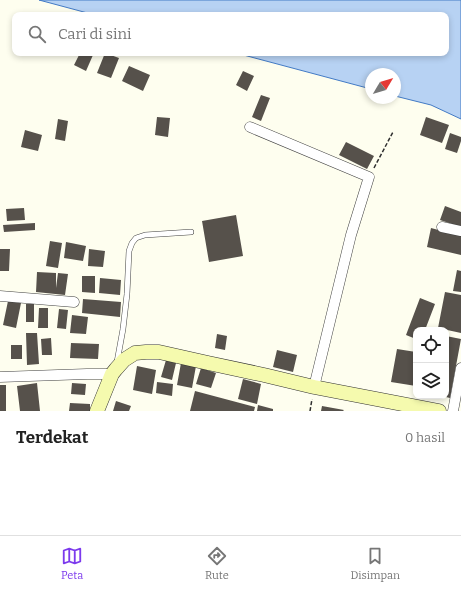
<!DOCTYPE html>
<html lang="id">
<style>
:root{--surface:#fff;--page:#f6f6f6;--text:#222;--muted:#767676;--line:#e0e0e0;--accent:#7c3aed}
body{margin:0;font-family:Bitter,serif;background:var(--page);color:var(--text)}
.controls{position:absolute;right:12px;bottom:12px;display:grid;overflow:hidden;border-radius:8px;box-shadow:0 2px 6px #0003}
.controls button{width:36px;height:36px;display:grid;place-items:center;padding:0;border:0;border-bottom:1px solid var(--line);background:var(--surface);color:var(--text);font:20px sans-serif}
.compass{position:absolute;left:365px;top:68px;width:36px;height:36px;border-radius:50%;background:var(--surface);box-shadow:0 2px 6px #0003;rotate:52deg}
.list{margin:0;padding:0;list-style:none}
h2{display:flex;justify-content:space-between;align-items:center;height:52px;margin:0;padding:0 16px;font-size:17px}
h2 small{font-size:13px;font-weight:400;color:var(--muted)}
.icon{flex:none;width:22px;height:22px;fill:none;stroke:currentColor;stroke-width:2;stroke-linecap:round;stroke-linejoin:round}
.map{position:relative;flex:none;width:461px;height:411px;overflow:hidden}
.search{position:absolute;background:var(--surface);box-shadow:0 2px 6px #0003;left:12px;right:12px;top:12px;height:44px;display:flex;align-items:center;gap:10px;box-sizing:border-box;padding:0 14px;border-radius:8px;color:var(--muted);font-size:15px}
.sheet{height:124px;background:var(--surface)}
nav{display:flex;justify-content:space-around;align-items:center;box-sizing:border-box;height:56px;border-top:1px solid var(--line);background:var(--surface);font-size:11px;color:var(--muted)}
nav a{display:grid;justify-items:center;gap:2px}
nav .on{color:var(--accent)}
.map>svg:first-child{display:block}
</style>
<div class="map">
<svg width="461" height="411" viewBox="0 0 461 411">
<rect width="100%" height="100%" fill="#fefeef"/>
<path fill="#b7d2f3" stroke="#427ac5" d="M39,0H461V119L431,105L395,96V74H371V89L236,53H446V15H95Z"/>
<path fill="#56514b" d="M80,53H88L93,55L86,71L74,65Z
M105,53L119,58L111,78L97,73Z
M129,66L150,75L143,91L122,81Z
M243,71L254,76L247,91L236,85Z
M261,95L270,98L261,121L252,117Z
M157,117L170,118L168,137L155,135Z
M426,117L449,125L442,143L420,135Z
M58,119L68,121L65,141L55,139Z
M25,130L42,135L38,151L21,147Z
M450,133L461,137V141L457,153L445,149Z
M346,142L374,156L367,169L339,155Z
M445,206L461,212V227L440,220Z
M24,208L25,220L7,221L6,209Z
M236,215L243,256L209,262L202,221Z
M35,223V230L4,232L3,225Z
M431,228L461,236V255L427,247Z
M50,241L62,243L58,268L46,266Z
M66,242L86,246L83,261L64,258Z
M0,249H10L9,271H0Z
M89,249L105,251L103,267L88,266Z
M457,270L461,271V292L453,291Z
M37,272L56,273V288L58,273L68,274L65,295L36,292Z
M82,276H95V293L82,292Z
M100,278L121,280L120,295L99,293Z
M445,292L461,295V333L438,328Z
M420,298L435,304L425,330H416V339L406,335Z
M83,299L121,302L120,317L82,313Z
M8,301L21,303L16,328L3,325Z
M26,304H34V322H26Z
M39,308H48V328H38Z
M59,309L68,310L66,329L57,328Z
M72,315L88,317L86,334L70,333Z
M26,333H37L39,364L27,365Z
M217,334L227,336L225,350L215,348Z
M446,336L461,339L450,398L446,397Z
M51,338L52,355H42L41,339Z
M71,343L99,344L98,359L70,358Z
M11,345H22V359H11Z
M397,349L416,352V386L391,382Z
M277,350L297,355L293,372L273,367Z
M166,360L176,363L172,380L161,377Z
M181,363L196,366L192,388L177,385Z
M137,366L156,370L152,394L133,390Z
M201,368L216,373L211,388L196,384Z
M243,379L261,384L257,404L238,399Z
M157,382L173,384L172,396L156,393Z
M37,383L40,411H20L17,386Z
M72,383L86,384L85,395L71,394Z
M0,385H6V411H0Z
M195,391L255,407L254,411H190Z
M116,401L131,406L129,411H113Z
M70,403L90,404V411H69Z
M258,405L273,409V411H257Z
M322,406L344,410L343,411H321Z"/>
<g fill="none" stroke-linecap="round" stroke-linejoin="round">
<g stroke="#414141" stroke-width="6">
<path id="lane" d="M117,362L123,329L127,294L129,251L132,243L136,238L145,235L191,232"/>
</g>
<g stroke="#414141" stroke-width="11">
<path id="street" d="M250,127L369,177L351,235L314,387
M442,227L461,231
M0,296L74,302
M0,377L87,374H112
M453,411L461,368"/>
</g>
<g stroke="#303030" stroke-width="15">
<path id="secondary" d="M97,411L112,374L116,369L124,360L135,353L146,352H159L208,363L264,375L314,387L439,411"/>
</g>
<path stroke="#303030" stroke-width="1.5" stroke-dasharray="4 2" stroke-linecap="butt" d="M374,168L393,132
M310,411L312,399"/>
<use href="#lane" stroke="#fff" stroke-width="5"/>
<use href="#street" stroke="#fff" stroke-width="10"/>
<use href="#secondary" stroke="#f5faae" stroke-width="14"/>
</g>
</svg>
<div class="controls">
<button><svg class="icon" aria-label="locate" viewBox="0 0 24 24"><circle cx="12" cy="12" r="6"/><path d="M12 2v4M12 18v4M2 12h4M18 12h4"/></svg></button>
<button><svg class="icon" aria-label="layers" viewBox="0 0 24 24"><path d="M12 4l9 5-9 5-9-5zM3 14l9 5 9-5"/></svg></button>
</div>
<svg class="compass" viewBox="-18 -18 36 36"><path d="M0-13l5 13h-10z" fill="#e53935"/><path d="M0 13l5-13h-10z" fill="#767676"/></svg>
<div class="search"><svg class="icon" aria-label="search" viewBox="0 0 24 24"><circle cx="10" cy="10" r="6"/><path d="M15 15l6 6"/></svg>Cari di sini</div>
</div>
<section class="sheet">
<h2>Terdekat<small>0 hasil</small></h2>
<ul class="list">
</ul>
</section>
<nav>
<a class="on"><svg class="icon" aria-label="map" viewBox="0 0 24 24"><path d="M3 6l6-2 6 2 6-2v14l-6 2-6-2-6 2zM9 4v14M15 6v14"/></svg>Peta</a>
<a><svg class="icon" aria-label="directions" viewBox="0 0 24 24"><path d="M12 3l9 9-9 9-9-9zM9 14v-3h6M13 9l2 2-2 2"/></svg>Rute</a>
<a><svg class="icon" aria-label="saved" viewBox="0 0 24 24"><path d="M7 4h10v16l-5-4-5 4z"/></svg>Disimpan</a>
</nav>
